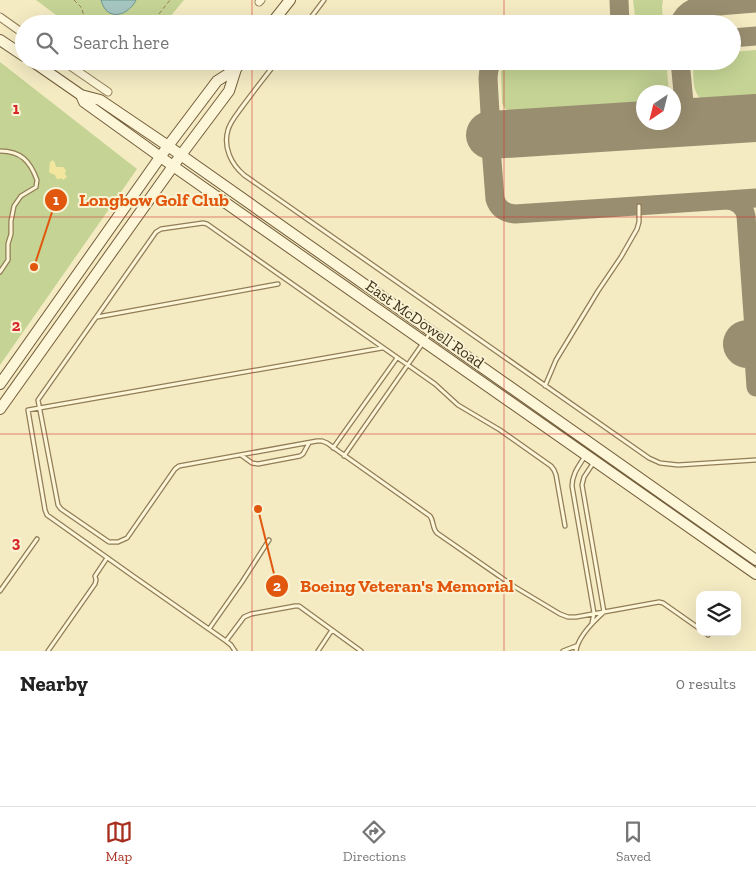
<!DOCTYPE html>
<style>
:root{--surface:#fff;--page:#f6f6f6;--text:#222;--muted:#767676;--line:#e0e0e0;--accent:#a82f1f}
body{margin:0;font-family:"Zilla Slab",serif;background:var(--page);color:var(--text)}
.controls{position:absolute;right:15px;bottom:15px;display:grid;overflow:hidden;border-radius:10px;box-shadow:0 5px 20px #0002}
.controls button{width:45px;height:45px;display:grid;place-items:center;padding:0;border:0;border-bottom:1px solid var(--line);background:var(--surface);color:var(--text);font:25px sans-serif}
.compass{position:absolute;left:636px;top:85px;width:45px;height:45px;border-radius:50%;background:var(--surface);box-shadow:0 5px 20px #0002;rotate:215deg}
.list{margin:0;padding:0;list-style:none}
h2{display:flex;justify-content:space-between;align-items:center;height:65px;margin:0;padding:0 20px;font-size:21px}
h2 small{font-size:16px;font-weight:400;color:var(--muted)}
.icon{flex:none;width:28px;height:28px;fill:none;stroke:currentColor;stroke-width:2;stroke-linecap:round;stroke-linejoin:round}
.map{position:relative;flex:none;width:756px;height:651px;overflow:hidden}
.search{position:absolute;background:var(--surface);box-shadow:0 5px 20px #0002;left:15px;right:15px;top:15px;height:55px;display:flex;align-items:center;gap:12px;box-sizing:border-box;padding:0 18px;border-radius:28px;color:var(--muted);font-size:19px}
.sheet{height:155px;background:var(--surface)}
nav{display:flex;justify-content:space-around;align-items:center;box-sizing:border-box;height:70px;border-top:1px solid var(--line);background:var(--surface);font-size:14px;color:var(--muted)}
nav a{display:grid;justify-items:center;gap:2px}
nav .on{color:var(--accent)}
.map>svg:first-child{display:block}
</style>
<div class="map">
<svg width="756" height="651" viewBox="0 0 756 651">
<rect width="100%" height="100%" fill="#f4ebc3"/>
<path fill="#c5d495" d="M36,0H184L164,24H68Z
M633,0H663L662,6L663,24H636Z
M756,50V96L705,100C691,97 693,73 694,61H732V52Z
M590,61H666L669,92H644L643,103L512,113C507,111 504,108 502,103L501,71L507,67Z
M0,62L137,169L0,365Z"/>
<path fill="#f2e69e" d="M53,160L55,163L56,167H63L66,170L65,174L67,177L63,180L61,178L59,179H57L54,174H52L49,172L50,162Z"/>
<path fill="#a6c6c1" stroke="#6b9690" d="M101,0H136C132,9 120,18 110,13C105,11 102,4 101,0Z"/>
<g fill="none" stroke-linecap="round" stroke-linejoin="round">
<path stroke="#9a8e70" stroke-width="19" d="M619,0L620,24
M679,24C682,16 686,11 694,8L756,3
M732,38L756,36
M493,61L489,69L488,78L490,113V135L495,199C498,209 505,213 515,214L727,200C737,201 744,206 746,216L755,343
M680,61L686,123
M727,200L756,198
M753,343L756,387"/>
<path stroke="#9a8e70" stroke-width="48" d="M490,135L756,118
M747,344L756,343"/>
<g stroke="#917d57" stroke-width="5.5">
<path id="service" d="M306,24L324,0
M277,61C265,77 253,92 242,107C237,114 230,122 228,130C223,147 231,164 244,175L649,458L660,463L678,465L756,460
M0,151C21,151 30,161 37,180L36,187L21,196L14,206L11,221V234L8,244V260L0,272
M97,317L278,284
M545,386L556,360L598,291L621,257L637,229L639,222V206
M333,448L397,358
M241,455L252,463L258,464L300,456L303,454L309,443
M344,456L430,333
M585,456C579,466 572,474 572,486L594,613L592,623
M565,526L556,475L554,470L551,466L500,430L458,405L435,384L207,224L203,223L161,229L156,232L38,400L58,505L61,509L109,542H118L127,538L175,469L179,466L317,441H322L327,443L430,516C434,521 432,528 437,533L515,587L560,614L568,617H576L659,602L663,603L700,629
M0,591L37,539
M209,629L242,582L269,540
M704,632L708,635
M226,641L244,617L251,614L295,606H299L361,651
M48,651L95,584L96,580L95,576L107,558
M235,651L231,645L226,641L133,576L47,515L45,510L28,410L382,348
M318,651L332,630
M563,651L576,646
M576,651C578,636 594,621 604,612L582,485L584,477L594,462"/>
</g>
<g stroke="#917d57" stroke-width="9">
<path id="minor" d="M259,2L261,0
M0,17L24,34
M63,61L108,92"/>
</g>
<g stroke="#735d3a" stroke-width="12">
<path id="secondary" d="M271,24L290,0
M0,40L24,56
M32,61L81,95L100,100L168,146L756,560
M81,95L84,102L173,166L756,574
M0,384L168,146L217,81L236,69
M0,409L181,155L229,91L236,69L242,61"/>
</g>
<path stroke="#917d57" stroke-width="1" stroke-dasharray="4 2.5" stroke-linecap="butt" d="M74,0L81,7L87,24
M151,24L170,0"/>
<use href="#service" stroke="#fdf6d8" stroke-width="3"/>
<use href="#minor" stroke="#fdf6d8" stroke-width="7"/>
<use href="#secondary" stroke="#fdf6d8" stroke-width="10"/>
</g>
<path fill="none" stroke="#d62828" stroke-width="1" stroke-opacity="0.55" d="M252,0V24M504,0V24M252,61V651M504,61V651M0,217H756M0,434H756"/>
<g text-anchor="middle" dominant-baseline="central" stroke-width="4" stroke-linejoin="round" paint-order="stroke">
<g font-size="16" fill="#3f321d" stroke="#faf3d4">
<text transform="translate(425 324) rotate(35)">East McDowell Road</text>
</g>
</g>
<g font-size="16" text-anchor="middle" font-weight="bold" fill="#d62828" stroke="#faf3d4" stroke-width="4" stroke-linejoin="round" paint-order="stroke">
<text x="16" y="114">1</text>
<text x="16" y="331">2</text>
<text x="16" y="548">3</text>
</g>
<path fill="none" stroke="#e0570d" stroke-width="2" d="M34 267L56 200M258 509L277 586"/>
<g fill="#e0570d" stroke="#faf3d4" stroke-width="2">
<circle cx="34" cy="267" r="5"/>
<circle cx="258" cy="509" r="5"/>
<circle cx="56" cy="200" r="12"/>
<circle cx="277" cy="586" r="12"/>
</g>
<g font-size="15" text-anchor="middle" font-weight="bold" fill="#fff">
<text x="56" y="205">1</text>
<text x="277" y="591">2</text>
</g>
<g font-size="18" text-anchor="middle" font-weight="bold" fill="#e0570d" stroke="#faf3d4" stroke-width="4" stroke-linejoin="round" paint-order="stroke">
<text x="154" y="206">Longbow Golf Club</text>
<text x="407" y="592">Boeing Veteran's Memorial</text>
</g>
</svg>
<div class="controls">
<button><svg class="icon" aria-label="layers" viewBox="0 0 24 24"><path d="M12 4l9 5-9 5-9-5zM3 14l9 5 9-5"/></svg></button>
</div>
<svg class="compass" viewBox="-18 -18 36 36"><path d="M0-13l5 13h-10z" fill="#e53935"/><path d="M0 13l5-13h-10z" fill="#767676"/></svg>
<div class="search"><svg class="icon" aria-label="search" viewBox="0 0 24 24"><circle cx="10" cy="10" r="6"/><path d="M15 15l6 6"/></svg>Search here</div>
</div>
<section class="sheet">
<h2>Nearby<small>0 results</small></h2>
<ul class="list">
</ul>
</section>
<nav>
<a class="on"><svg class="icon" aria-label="map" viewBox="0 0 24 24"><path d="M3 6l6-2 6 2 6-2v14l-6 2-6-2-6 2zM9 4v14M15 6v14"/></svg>Map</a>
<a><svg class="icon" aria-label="directions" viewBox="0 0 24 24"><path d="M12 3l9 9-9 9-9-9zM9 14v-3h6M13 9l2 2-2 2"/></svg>Directions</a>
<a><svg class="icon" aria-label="saved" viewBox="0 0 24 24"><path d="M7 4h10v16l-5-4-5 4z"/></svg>Saved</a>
</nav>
